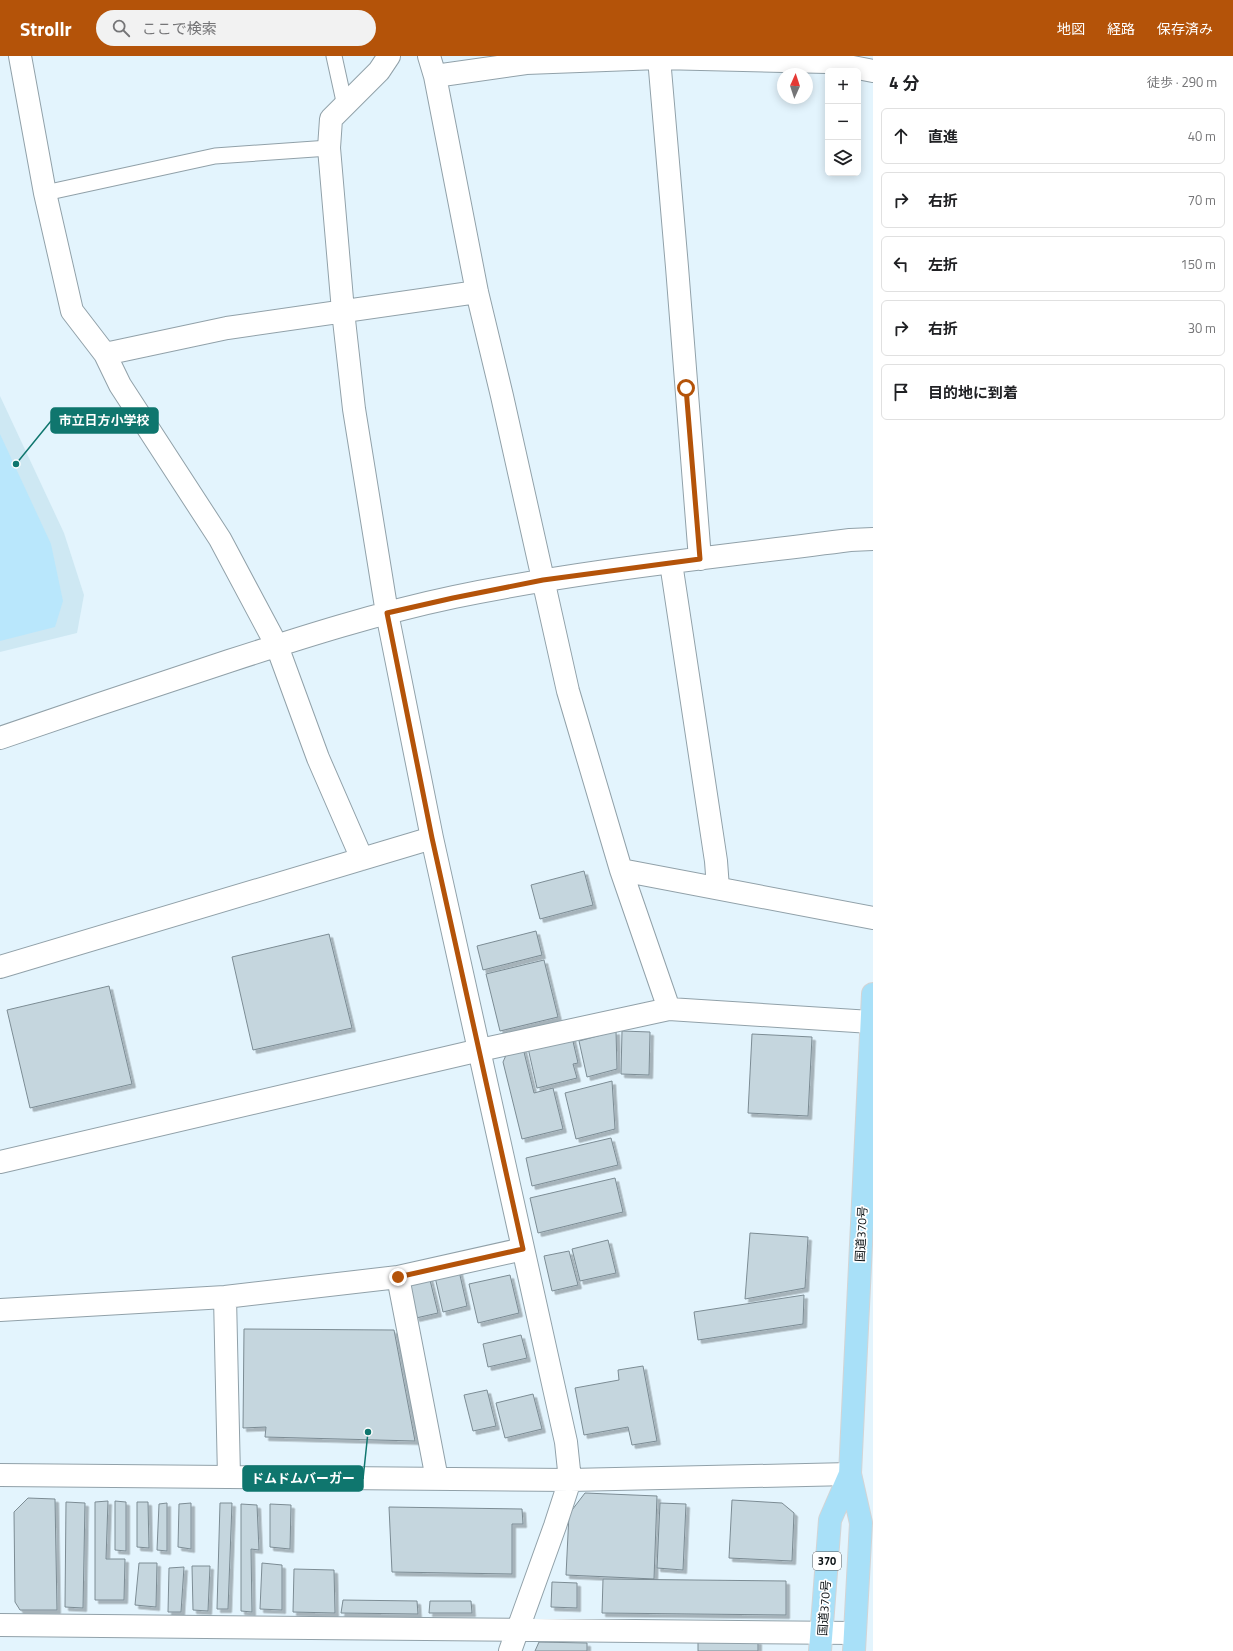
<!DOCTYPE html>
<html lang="ja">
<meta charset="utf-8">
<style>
:root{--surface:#fff;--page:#f2f2f2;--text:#202124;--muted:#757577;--line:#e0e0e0;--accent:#b45309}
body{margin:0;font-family:"Titillium Web","Noto Sans JP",sans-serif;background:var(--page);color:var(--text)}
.controls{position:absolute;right:12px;top:12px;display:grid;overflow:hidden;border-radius:6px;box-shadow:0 2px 10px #0003}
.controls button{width:36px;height:36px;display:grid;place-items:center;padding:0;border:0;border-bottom:1px solid var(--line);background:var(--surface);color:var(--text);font:20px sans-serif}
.compass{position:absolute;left:777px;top:12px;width:36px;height:36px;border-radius:50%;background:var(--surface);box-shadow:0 2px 10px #0003;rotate:3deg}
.stop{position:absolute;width:12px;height:12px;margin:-9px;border:3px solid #b45309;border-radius:50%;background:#fff}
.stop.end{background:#b45309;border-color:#fff;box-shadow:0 1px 4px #0008}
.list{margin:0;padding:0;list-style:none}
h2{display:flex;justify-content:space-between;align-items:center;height:52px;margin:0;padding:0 16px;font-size:17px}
h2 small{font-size:13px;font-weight:400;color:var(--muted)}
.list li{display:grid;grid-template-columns:26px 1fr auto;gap:12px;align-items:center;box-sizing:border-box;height:56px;margin:0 8px 8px;padding:0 8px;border:1px solid var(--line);border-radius:6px}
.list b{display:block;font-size:15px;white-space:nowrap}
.list em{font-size:13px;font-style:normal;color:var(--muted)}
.icon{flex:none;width:22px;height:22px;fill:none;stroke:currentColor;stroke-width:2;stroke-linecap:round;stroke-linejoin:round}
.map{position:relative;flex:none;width:873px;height:1595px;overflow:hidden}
header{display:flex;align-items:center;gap:24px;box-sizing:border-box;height:56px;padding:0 20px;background:var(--accent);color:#fff}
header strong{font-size:19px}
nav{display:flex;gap:22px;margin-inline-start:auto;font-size:14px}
.search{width:280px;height:36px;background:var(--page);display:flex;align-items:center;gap:10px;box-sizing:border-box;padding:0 14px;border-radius:22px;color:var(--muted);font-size:15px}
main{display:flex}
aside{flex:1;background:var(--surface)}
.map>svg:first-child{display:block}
</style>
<header>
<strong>Strollr</strong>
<div class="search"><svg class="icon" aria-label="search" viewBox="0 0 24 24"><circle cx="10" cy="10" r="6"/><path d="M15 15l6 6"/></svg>ここで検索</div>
<nav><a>地図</a><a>経路</a><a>保存済み</a></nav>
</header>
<main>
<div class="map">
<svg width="873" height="1595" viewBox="0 0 873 1595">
<defs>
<filter id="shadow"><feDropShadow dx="3.5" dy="3.5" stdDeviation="0" flood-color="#0004"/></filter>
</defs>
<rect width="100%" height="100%" fill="#e3f4fd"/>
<path fill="#cee8f3" d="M0,340L64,477L84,539L77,577L0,596Z"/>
<path fill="#b9e7fc" d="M0,378L51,488L63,545L55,571L0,585Z"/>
<path fill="#c5d6de" stroke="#7c8c94" filter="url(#shadow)" d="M584,815L593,849L540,863L531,829Z
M536,875L542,899L483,914L477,890Z
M329,878L352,972L253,994L232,901Z
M544,904L558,961L500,975L486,918Z
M109,930L132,1028L30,1052L7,954Z
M616,975L617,1013L587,1021L579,985Z
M622,975L650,976L649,1019L621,1018Z
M752,978L812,981L808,1060L748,1057Z
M572,981L578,1007L573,1008L577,1022L537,1032L528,992Z
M523,992L534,1037L553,1032L563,1073L522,1083L503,1006L507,997Z
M612,1025L615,1073L576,1083L565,1037Z
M611,1082L618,1109L532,1130L526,1102Z
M615,1122L623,1156L538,1177L530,1142Z
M750,1177L808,1181L805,1232L745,1243Z
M608,1184L616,1217L580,1225L572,1193Z
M569,1195L578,1229L552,1235L544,1200Z
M459,1215L467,1250L443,1256L435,1221Z
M510,1219L519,1257L478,1267L469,1228Z
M429,1220L438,1257L416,1262L407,1226Z
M804,1239L803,1268L698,1284L694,1256Z
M244,1273L394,1274L415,1385L265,1381L266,1371L243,1372Z
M521,1279L527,1302L488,1311L483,1288Z
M643,1310L657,1385L632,1389L628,1371L584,1379L575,1332L619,1324L618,1314Z
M487,1334L496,1370L473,1375L464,1339Z
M533,1338L542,1373L505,1382L496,1347Z
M585,1437L657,1440L654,1523L566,1519L569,1458Z
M28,1442L55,1443L57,1554H20L15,1546L14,1456Z
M732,1444L782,1447L794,1457L792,1505L729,1502Z
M108,1445L106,1503H125L124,1544H95V1446Z
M115,1445L126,1446V1495L115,1494Z
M66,1446L85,1447L83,1552L65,1551Z
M137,1446H148L149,1492L137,1491Z
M167,1447V1495L157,1494L159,1448Z
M191,1447V1493L178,1491L179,1448Z
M220,1447H232L228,1553H217Z
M660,1447L686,1448L683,1514L657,1512Z
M241,1448L257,1449L259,1494L251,1493L252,1556L241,1555Z
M270,1448L291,1449L290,1493L270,1491Z
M389,1451L522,1453L523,1468H512V1518L392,1516Z
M139,1507H157L156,1551L135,1549Z
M262,1507L282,1509V1554L260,1553Z
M192,1510H210L208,1555L193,1554Z
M184,1511L181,1556H168L169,1512Z
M294,1513L334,1514L335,1557L293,1556Z
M603,1523L786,1525V1559L602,1557Z
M552,1526L577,1527V1552L551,1551Z
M343,1544L417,1545L418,1558L341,1557Z
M430,1545H471L472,1557H429Z
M698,1584L758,1585V1595H698Z
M539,1586L587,1587V1595H535Z"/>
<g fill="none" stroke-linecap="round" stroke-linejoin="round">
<g stroke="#91a1a9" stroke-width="17">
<path id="service" d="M334,0L345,50
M45,137L215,100L329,92"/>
</g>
<g stroke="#91a1a9" stroke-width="24">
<path id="minor" d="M20,0L45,137L72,255L105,298L120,329L220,483L277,590L318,702L362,803
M389,0L379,15L331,63L329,92L343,255L354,353L387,557L432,782L566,1386L570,1424L555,1470L510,1595
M429,0L435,20L477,236L502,340L568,635L621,814L669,953L871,966
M659,2L677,211L700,503
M435,20L526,7L659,2L827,6L873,15
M105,298L227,272L477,236
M671,507L716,805L718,832
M0,682C76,656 153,630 229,605C303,581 378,557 454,541C584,514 718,501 850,484L873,483
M621,814L873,862
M0,911L432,782
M0,1106L480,994L669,953
M398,1221L437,1423
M225,1241L229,1421
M0,1254L225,1241L398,1221L523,1193
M0,1419L570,1424L850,1418
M0,1569L854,1577"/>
</g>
<g stroke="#d3d4d5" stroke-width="24">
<path id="trunk" d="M820,1595L830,1464L850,1418
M854,1595L861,1467L850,1418L873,938"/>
</g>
<use href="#service" stroke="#fff" stroke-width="15"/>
<use href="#minor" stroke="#fff" stroke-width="22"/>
<use href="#trunk" stroke="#a8e0f8" stroke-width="22"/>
</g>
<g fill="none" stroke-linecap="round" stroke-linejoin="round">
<path stroke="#b45309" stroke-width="5" d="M398,1221L523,1193L432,782L387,557L453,542L543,524L700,503L686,332"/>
</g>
<g text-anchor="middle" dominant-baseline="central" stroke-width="3.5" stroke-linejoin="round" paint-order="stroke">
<rect fill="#fff" stroke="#55595b" stroke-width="1" x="813" y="1496" width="28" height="18" rx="3"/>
<g font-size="11" font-weight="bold" fill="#0c1215">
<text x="827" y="1505">370</text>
</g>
<g font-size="12" fill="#0c1215" stroke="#fff">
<text transform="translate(861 1178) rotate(-87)">国道370号</text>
<text transform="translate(824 1552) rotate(-86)">国道370号</text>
</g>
</g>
<path fill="none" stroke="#0f766e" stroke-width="1.5" d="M16 408L51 365M368 1376L363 1423"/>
<g fill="#0f766e" stroke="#fff" stroke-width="1.5">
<circle cx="16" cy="408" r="4"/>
<circle cx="368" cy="1376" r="4"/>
</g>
<g fill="#0f766e" stroke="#0f766e" stroke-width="1.5">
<rect x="51" y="352" width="107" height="25" rx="4"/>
<rect x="243" y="1410" width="120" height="25" rx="4"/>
</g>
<g font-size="13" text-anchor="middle" font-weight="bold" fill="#fff">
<text x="104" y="369">市立日方小学校</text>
<text x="303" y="1427">ドムドムバーガー</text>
</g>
</svg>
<div class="controls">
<button>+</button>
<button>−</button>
<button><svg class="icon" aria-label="layers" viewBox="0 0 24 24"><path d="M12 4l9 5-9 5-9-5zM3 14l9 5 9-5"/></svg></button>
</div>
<svg class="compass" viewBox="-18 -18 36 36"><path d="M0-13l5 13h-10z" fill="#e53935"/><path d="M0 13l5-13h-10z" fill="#757577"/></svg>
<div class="stop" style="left:686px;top:332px"></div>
<div class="stop end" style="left:398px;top:1221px"></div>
</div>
<aside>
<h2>4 分<small>徒歩 · 290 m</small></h2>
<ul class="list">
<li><svg class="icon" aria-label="ahead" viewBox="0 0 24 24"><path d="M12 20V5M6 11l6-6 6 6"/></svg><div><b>直進</b></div><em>40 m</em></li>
<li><svg class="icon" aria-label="right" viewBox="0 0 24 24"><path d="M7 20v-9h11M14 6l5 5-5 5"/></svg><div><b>右折</b></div><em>70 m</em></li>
<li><svg class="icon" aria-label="left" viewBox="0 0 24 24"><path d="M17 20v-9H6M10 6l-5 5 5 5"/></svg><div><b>左折</b></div><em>150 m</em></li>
<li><svg class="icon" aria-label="right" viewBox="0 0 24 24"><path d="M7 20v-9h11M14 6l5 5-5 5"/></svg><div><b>右折</b></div><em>30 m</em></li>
<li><svg class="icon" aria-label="arrive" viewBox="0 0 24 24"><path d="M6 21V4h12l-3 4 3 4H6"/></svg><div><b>目的地に到着</b></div></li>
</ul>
</aside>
</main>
